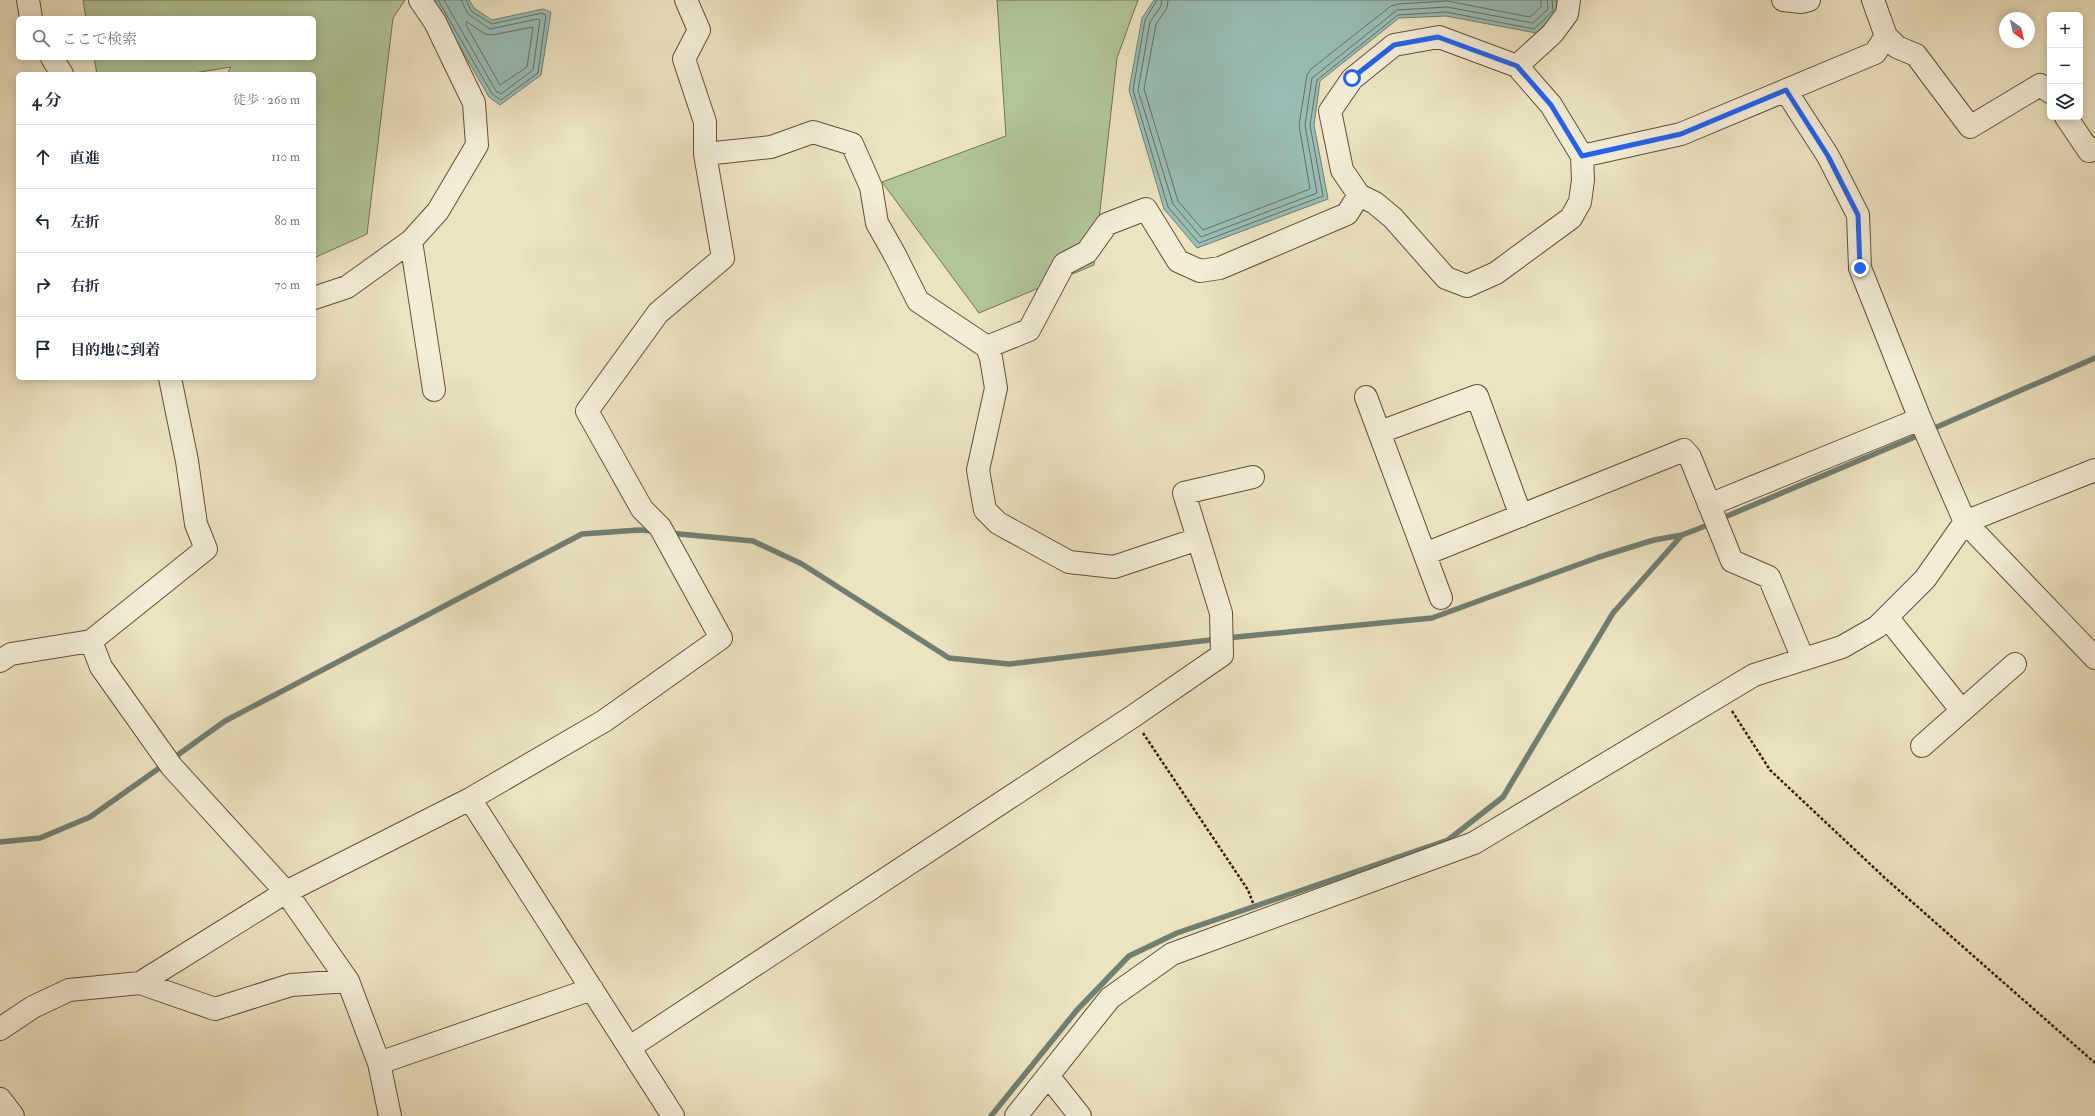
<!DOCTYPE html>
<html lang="ja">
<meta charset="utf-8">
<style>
:root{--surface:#fff;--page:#f2f2f3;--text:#1f2937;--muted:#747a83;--line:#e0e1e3}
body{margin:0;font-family:"IM FELL Double Pica","Noto Serif JP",serif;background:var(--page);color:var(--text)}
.controls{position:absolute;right:12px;top:12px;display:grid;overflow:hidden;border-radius:6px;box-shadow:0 2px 10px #0003}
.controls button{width:36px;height:36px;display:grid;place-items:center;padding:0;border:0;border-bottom:1px solid var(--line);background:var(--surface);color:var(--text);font:20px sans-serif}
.compass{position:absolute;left:1999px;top:12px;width:36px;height:36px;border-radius:50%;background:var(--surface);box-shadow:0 2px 10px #0003;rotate:146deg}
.stop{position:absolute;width:12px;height:12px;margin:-9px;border:3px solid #2563eb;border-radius:50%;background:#fff}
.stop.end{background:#2563eb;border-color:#fff;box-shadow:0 1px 4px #0008}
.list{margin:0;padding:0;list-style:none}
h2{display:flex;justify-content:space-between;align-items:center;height:52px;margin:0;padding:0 16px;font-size:17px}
h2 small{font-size:13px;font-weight:400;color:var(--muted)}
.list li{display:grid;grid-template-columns:26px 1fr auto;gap:12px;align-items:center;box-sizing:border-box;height:64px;padding:0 16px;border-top:1px solid var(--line)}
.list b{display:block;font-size:15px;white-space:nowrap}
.list em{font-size:13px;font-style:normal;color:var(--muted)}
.icon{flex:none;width:22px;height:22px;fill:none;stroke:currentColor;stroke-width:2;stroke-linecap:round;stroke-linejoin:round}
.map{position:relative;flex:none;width:2095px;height:1116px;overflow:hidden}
.search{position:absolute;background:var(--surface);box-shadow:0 2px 10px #0003;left:16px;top:16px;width:300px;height:44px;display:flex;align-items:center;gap:10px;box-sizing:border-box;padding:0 14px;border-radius:6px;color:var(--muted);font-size:15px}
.panel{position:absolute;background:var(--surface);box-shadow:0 2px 10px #0003;left:16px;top:72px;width:300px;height:308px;border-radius:6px}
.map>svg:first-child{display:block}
</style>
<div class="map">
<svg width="2095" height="1116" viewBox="0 0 2095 1116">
<rect width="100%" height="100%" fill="#ece3c1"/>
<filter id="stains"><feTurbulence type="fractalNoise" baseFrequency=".005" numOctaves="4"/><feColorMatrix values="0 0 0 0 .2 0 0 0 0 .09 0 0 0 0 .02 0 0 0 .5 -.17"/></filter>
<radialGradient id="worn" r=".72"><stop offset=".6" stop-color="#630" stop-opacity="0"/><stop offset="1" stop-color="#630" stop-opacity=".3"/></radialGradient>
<path fill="#b1c598" stroke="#737252" d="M83,0H405L393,18L367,234L314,258V74H227L231,67L188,74H97L94,58H314V18H86Z
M997,0H1138L1117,58L1094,265L979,313L882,182L1006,136Z"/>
<path fill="#99beb6" stroke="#717e72" d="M433,0H469L474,8L492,20L543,9L551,12L541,75L500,105L489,97Z
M1154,0H1556L1558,12L1536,33L1446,16L1399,18L1320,81L1314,125L1328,199L1197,248L1164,209L1129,90L1142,18Z"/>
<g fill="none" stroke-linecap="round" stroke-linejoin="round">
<path stroke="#676e61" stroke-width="1" d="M438,0L492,94L501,100L538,73L546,15L542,13L492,24L471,11L466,0
M444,0L496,91L501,94L533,70L540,20L538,19L490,29L468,14L461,0
M1157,0L1145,20L1133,90L1168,207L1199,243L1323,196L1310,125L1317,80L1398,15L1446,12L1534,29L1553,11L1552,0
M1162,0L1161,6L1150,22L1138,90L1173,204L1201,237L1317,193L1305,125L1312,78L1397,10L1447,7L1533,23L1548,9L1547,0
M1168,0L1167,8L1156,24L1144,89L1178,201L1203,230L1310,189L1299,125L1307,75L1311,69L1391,6L1398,4L1447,1L1530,17L1541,7V0
M467,22L485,34L492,35L533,27L527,67L500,85L466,25Z"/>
<path stroke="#717e72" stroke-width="5.5" d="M1930,430L2095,358
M1720,519L1922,434
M669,533L753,541L802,564L949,658L1009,664L1218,639
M1226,638L1432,618L1599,557L1654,540L1682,535L1713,523
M172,759L225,721L582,534L639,530L655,531
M0,842L40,838L90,817L165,764
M991,1116L1077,1010L1129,956L1177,933L1448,840L1503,797L1613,613L1682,535"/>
<g stroke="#634f39" stroke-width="24">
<path id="minor" d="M28,0L31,18
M686,0L699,30L684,59L705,122V154L771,147L813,132L852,144L871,187L877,223L895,255L918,301L987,347L1029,330L1064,264L1087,252L1107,224L1146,209L1178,261L1200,271L1220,268L1347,214L1359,195L1342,170L1330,111L1352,79L1394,45L1439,37L1517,66L1551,105L1582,156L1681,134L1875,53L1886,36L1873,0
M1783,0L1801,2L1809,0
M1886,36L1897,47L1916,55L1970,127L2040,85L2050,92
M52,58L62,74
M1517,66L1552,34L1567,14L1569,0
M1786,91L1828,156L1858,215L1860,268L1920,419L1965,522L2095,658
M2066,117L2089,151L2095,149
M1359,195L1375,203L1393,218L1446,278L1467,286L1496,273L1571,218L1580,202L1583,180L1582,156
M411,241L434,390
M314,298L347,287L411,241L438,211L477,145L474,103L435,22L420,0
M987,347L991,358L996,388L978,470L985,510L998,523L1069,562L1114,567L1198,539
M1366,397L1441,598
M1380,432L1477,396L1521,516
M1709,505L1920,419
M1425,554L1684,450L1690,457L1732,561L1769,577L1803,659
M1887,617L1962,711
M91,641L101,667L172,767L286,892L348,981L379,1063L390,1116
M0,661L11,654L91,641L206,549L196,524L187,461L170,378
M1922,746L2015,664
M470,799L673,1116
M140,983L215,1009L291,985L348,981
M0,1029L33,1007L69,990L140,983L286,892L470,799L604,721L721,638L660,527L642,509L587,411L658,313L723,258L705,154
M630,1047L1132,717L1222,655L1221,613L1184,493L1253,477
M379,1063L592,989
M1049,1077L1080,1116
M0,1099L13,1116
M1016,1116L1110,998L1172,954L1474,843L1754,675L1842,647L1877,627L1925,579L1965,522L2095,470"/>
</g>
<path stroke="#351e0c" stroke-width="2.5" stroke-dasharray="3 2" stroke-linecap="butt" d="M1732,711L1770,770L1886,879L2095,1063
M1143,733L1248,890L1253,903"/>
<use href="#minor" stroke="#f3edd7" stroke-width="22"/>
</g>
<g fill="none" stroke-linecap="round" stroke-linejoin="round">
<path stroke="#2563eb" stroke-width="5" d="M1352,78L1394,45L1438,37L1517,66L1551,105L1582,156L1681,134L1786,90L1828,156L1858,215L1860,268"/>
</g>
<rect width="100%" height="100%" filter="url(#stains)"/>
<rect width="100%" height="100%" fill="url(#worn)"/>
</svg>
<div class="controls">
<button>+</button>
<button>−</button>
<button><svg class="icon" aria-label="layers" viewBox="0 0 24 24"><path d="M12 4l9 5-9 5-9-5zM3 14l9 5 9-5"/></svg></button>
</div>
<svg class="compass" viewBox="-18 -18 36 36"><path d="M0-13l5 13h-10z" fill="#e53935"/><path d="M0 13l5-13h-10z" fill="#747a83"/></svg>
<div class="stop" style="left:1352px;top:78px"></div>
<div class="stop end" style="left:1860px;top:268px"></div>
<div class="search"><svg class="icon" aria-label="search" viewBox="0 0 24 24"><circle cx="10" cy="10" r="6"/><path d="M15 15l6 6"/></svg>ここで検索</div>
<section class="panel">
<h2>4 分<small>徒歩 · 260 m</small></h2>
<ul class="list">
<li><svg class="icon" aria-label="ahead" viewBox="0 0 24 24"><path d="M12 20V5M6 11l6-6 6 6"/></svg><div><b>直進</b></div><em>110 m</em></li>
<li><svg class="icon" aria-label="left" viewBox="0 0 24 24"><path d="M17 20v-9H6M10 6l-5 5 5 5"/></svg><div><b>左折</b></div><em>80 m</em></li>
<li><svg class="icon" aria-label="right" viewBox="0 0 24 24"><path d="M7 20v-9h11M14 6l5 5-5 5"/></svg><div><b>右折</b></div><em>70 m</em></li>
<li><svg class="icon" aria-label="arrive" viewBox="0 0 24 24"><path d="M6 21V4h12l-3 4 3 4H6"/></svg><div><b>目的地に到着</b></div></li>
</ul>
</section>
</div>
